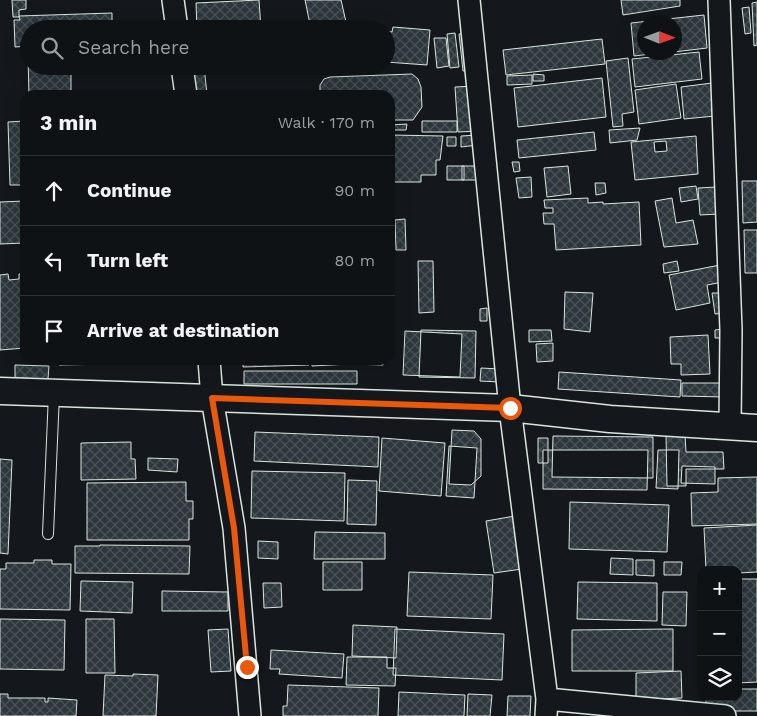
<!DOCTYPE html>
<meta charset="utf-8">
<style>
:root{--surface:#0f1215;--page:#181b1e;--text:#f1f3f6;--muted:#9b9ea0;--line:#2f3234}
body{margin:0;font-family:"Work Sans",sans-serif;background:var(--page);color:var(--text)}
.controls{position:absolute;right:15px;bottom:15px;display:grid;overflow:hidden;border-radius:10px;box-shadow:0 5px 20px #0002}
.controls button{width:45px;height:45px;display:grid;place-items:center;padding:0;border:0;border-bottom:1px solid var(--line);background:var(--surface);color:var(--text);font:25px sans-serif}
.compass{position:absolute;left:637px;top:15px;width:45px;height:45px;border-radius:50%;background:var(--surface);box-shadow:0 5px 20px #0002;rotate:91deg}
.stop{position:absolute;width:15px;height:15px;margin:-11px;border:4px solid #ea580c;border-radius:50%;background:#fff}
.stop.end{background:#ea580c;border-color:#fff;box-shadow:0 1px 5px #0008}
.list{margin:0;padding:0;list-style:none}
h2{display:flex;justify-content:space-between;align-items:center;height:65px;margin:0;padding:0 20px;font-size:21px}
h2 small{font-size:16px;font-weight:400;color:var(--muted)}
.list li{display:grid;grid-template-columns:32px 1fr auto;gap:15px;align-items:center;box-sizing:border-box;height:70px;padding:0 20px;border-top:1px solid var(--line)}
.list b{display:block;font-size:19px;white-space:nowrap}
.list em{font-size:16px;font-style:normal;color:var(--muted)}
.icon{flex:none;width:28px;height:28px;fill:none;stroke:currentColor;stroke-width:2;stroke-linecap:round;stroke-linejoin:round}
.map{position:relative;flex:none;width:757px;height:716px;overflow:hidden}
.search{position:absolute;background:var(--surface);box-shadow:0 5px 20px #0002;left:20px;top:20px;width:375px;height:55px;display:flex;align-items:center;gap:12px;box-sizing:border-box;padding:0 18px;border-radius:28px;color:var(--muted);font-size:19px}
.panel{position:absolute;background:var(--surface);box-shadow:0 5px 20px #0002;left:20px;top:90px;width:375px;height:275px;border-radius:15px}
.map>svg:first-child{display:block}
</style>
<div class="map">
<svg width="757" height="716" viewBox="0 0 757 716">
<defs>
<pattern id="building-cross-hatch" width="8" height="8" patternUnits="userSpaceOnUse" patternTransform="scale(1.25)"><rect width="8" height="8" fill="#2c363c"/><path d="M0 0l8 8M0 8l8-8" fill="none" stroke="#4a5358"/></pattern>
</defs>
<rect width="100%" height="100%" fill="#14181c"/>
<path fill="url(#building-cross-hatch)" stroke="#d8e6dc" fill-rule="evenodd" d="M12,0H26V9L19,10V17H13Z
M259,0L261,29H197L196,3Z
M305,0H341L346,22L311,29Z
M621,0H680V6L623,15Z
M757,2V45L754,46L752,3Z
M749,7L751,33L745,34L742,8Z
M112,13V29H29V46L15,47L14,20H20L19,16Z
M704,15L707,48L674,52V22H644V52H668L634,56L631,23Z
M393,27L430,30L427,65L386,62V31L392,32Z
M455,33L459,67L450,68L447,34Z
M469,33L473,70L463,71L459,34Z
M434,38H446L449,66L437,68Z
M602,39L605,64L506,75L503,50Z
M699,52L702,79L635,87L632,59Z
M28,56L29,66H71V95H29Z
M628,58L634,112L622,114L623,126L613,127L606,61Z
M192,66H204L207,94L195,95Z
M324,66H355L354,72L324,73Z
M412,74L418,79L421,87L422,107L413,120H390V95H320V85L324,79L330,77Z
M533,74L544,75V81H533Z
M532,75V84L507,85V76Z
M602,78L606,117L518,127L514,88Z
M712,83L715,116L684,119L681,87Z
M676,84L681,118L639,124L635,90Z
M475,86L478,131L458,132L455,87Z
M25,121V185H10L8,122Z
M422,121H457V132H422Z
M407,124L406,130H390V125Z
M640,128L637,140L610,143L609,130Z
M594,132L596,150L519,158L517,140Z
M390,135L443,136L440,160H436V175H421V182H390Z
M478,135V145L461,147V136Z
M696,136L698,174L635,180L631,142ZM666,141L667,151L655,152L654,142Z
M447,137H456V146H447Z
M512,162H519L520,171L514,172Z
M447,166H464V180H447Z
M462,166H477V180H462Z
M568,166L571,194L547,197L544,168Z
M531,177L532,197L519,198L516,178Z
M742,181H757V222L743,223Z
M595,183H605L606,193L596,195Z
M696,186L698,199L681,202L679,188Z
M716,187L719,214L700,215L698,188Z
M390,194H392V215H390Z
M588,198V203L603,202V204L639,202L641,245L556,250L554,224H544L543,213H553V208H545L544,200Z
M672,198L676,223L693,220L698,244L664,247L655,201Z
M25,201V243L0,244V202Z
M405,219L406,250H396L395,220Z
M744,230H757V273H745Z
M418,261H433L434,312L419,313Z
M677,261L679,271L664,273L663,264Z
M720,265L723,282L707,285L710,303L676,310L669,275Z
M25,273V348L0,350V275L8,274L9,280L19,279V274Z
M565,292L593,293L590,332L564,329Z
M712,293H727V313L715,314Z
M487,308V321H480V309Z
M724,329V338H715V330Z
M421,330L476,331L475,378L419,377Z
M529,330H551L552,341L529,342Z
M405,331L462,334L460,377L403,375Z
M708,335L710,374L681,375V364H671L670,337Z
M553,343V361L537,362L536,344Z
M59,360H124H113V364L59,365Z
M243,360H309V365L243,367Z
M312,360H350V364L312,366Z
M353,360H383V365L352,364Z
M15,365L49,366L48,379L15,378Z
M481,368L499,369V382L480,381Z
M244,371H357V384H244Z
M559,372L681,380L680,397L558,389Z
M682,383H724V397L682,396Z
M452,430L474,431L481,439V476L471,485L449,484Z
M255,432L379,437L378,467L254,461Z
M666,435H685L686,452H723L724,469H686V486H667Z
M553,436L653,437V478L552,477Z
M382,438L445,443L441,496L379,491Z
M538,438H548V463H538Z
M131,442V459H135L136,479L81,480V443Z
M449,446L477,448L474,498L446,496Z
M543,450H648L647,490L543,489Z
M658,450H679L678,489L656,488Z
M148,458L178,459L177,472L148,470Z
M0,459L12,460L8,554L0,553Z
M682,466L715,467V484L681,483Z
M252,471L345,473L344,521L251,518Z
M757,477V524L692,526L691,493L718,492V478Z
M348,480L377,481L376,525L347,524Z
M186,482V501H193V519H189V540H87V483Z
M570,502L669,505L667,552L569,549Z
M515,516L522,569L494,573L486,521Z
M757,525V572L738,573V570H706L704,528Z
M315,532L385,533V559H314Z
M258,541L278,542V559L258,558Z
M100,545L190,546L189,574L75,573V546H100Z
M611,558L633,559V575L610,574Z
M34,560H52V564H71L70,610L0,609V569H6V563H34Z
M636,560H654V576L636,575Z
M323,562H362V590H323Z
M664,562H682L681,575H664Z
M409,572L493,575L491,619L407,616Z
M738,579H757V682L738,683Z
M81,581L133,582L132,613L80,611Z
M578,582L657,583V621L577,619Z
M263,583H281L282,607L264,608Z
M162,591L228,592V611H162Z
M663,592H687L686,626L662,625Z
M0,619L65,620L64,670L0,669Z
M86,619H114L115,673H86Z
M353,625L397,627L396,658L352,656Z
M228,629L231,671L211,672L208,630Z
M395,629L504,634L502,680L393,675Z
M673,629V671H572V630Z
M271,650L344,654L342,678L279,674L280,669H270Z
M347,657H387V668H396L395,686L346,685Z
M681,671L682,698L636,700V673Z
M133,674L158,675L156,716H103L105,675L133,676Z
M288,685L379,688L378,716H283V706H287Z
M738,689H757V711H706V697H738Z
M399,692L465,695L464,716H398Z
M0,694H8V698H45V702H48V698L77,700L76,716H0Z
M468,694L492,695L490,716H467Z
M508,696H531L530,716H507Z"/>
<g fill="none" stroke-linecap="round" stroke-linejoin="round">
<g stroke="#d8e6dc" stroke-width="12">
<path id="service" d="M48,534L54,394"/>
</g>
<g stroke="#d8e6dc" stroke-width="24">
<path id="minor" d="M173,0L177,29
M469,0L510,408L547,699L546,716
M719,0L731,330L730,426
M182,66L186,95
M209,360L212,398L234,528L250,716
M547,699L725,716"/>
</g>
<g stroke="#d8e6dc" stroke-width="29">
<path id="tertiary" d="M0,391L510,408L610,419L757,428"/>
</g>
<use href="#service" stroke="#14181c" stroke-width="10"/>
<use href="#minor" stroke="#14181c" stroke-width="21"/>
<use href="#tertiary" stroke="#14181c" stroke-width="26"/>
</g>
<g fill="none" stroke-linecap="round" stroke-linejoin="round">
<path stroke="#ea580c" stroke-width="6" d="M247,667L234,528L212,398L510,408"/>
</g>
</svg>
<div class="controls">
<button>+</button>
<button>−</button>
<button><svg class="icon" aria-label="layers" viewBox="0 0 24 24"><path d="M12 4l9 5-9 5-9-5zM3 14l9 5 9-5"/></svg></button>
</div>
<svg class="compass" viewBox="-18 -18 36 36"><path d="M0-13l5 13h-10z" fill="#e53935"/><path d="M0 13l5-13h-10z" fill="#9b9ea0"/></svg>
<div class="stop" style="left:510px;top:408px"></div>
<div class="stop end" style="left:247px;top:667px"></div>
<div class="search"><svg class="icon" aria-label="search" viewBox="0 0 24 24"><circle cx="10" cy="10" r="6"/><path d="M15 15l6 6"/></svg>Search here</div>
<section class="panel">
<h2>3 min<small>Walk · 170 m</small></h2>
<ul class="list">
<li><svg class="icon" aria-label="ahead" viewBox="0 0 24 24"><path d="M12 20V5M6 11l6-6 6 6"/></svg><div><b>Continue</b></div><em>90 m</em></li>
<li><svg class="icon" aria-label="left" viewBox="0 0 24 24"><path d="M17 20v-9H6M10 6l-5 5 5 5"/></svg><div><b>Turn left</b></div><em>80 m</em></li>
<li><svg class="icon" aria-label="arrive" viewBox="0 0 24 24"><path d="M6 21V4h12l-3 4 3 4H6"/></svg><div><b>Arrive at destination</b></div></li>
</ul>
</section>
</div>
